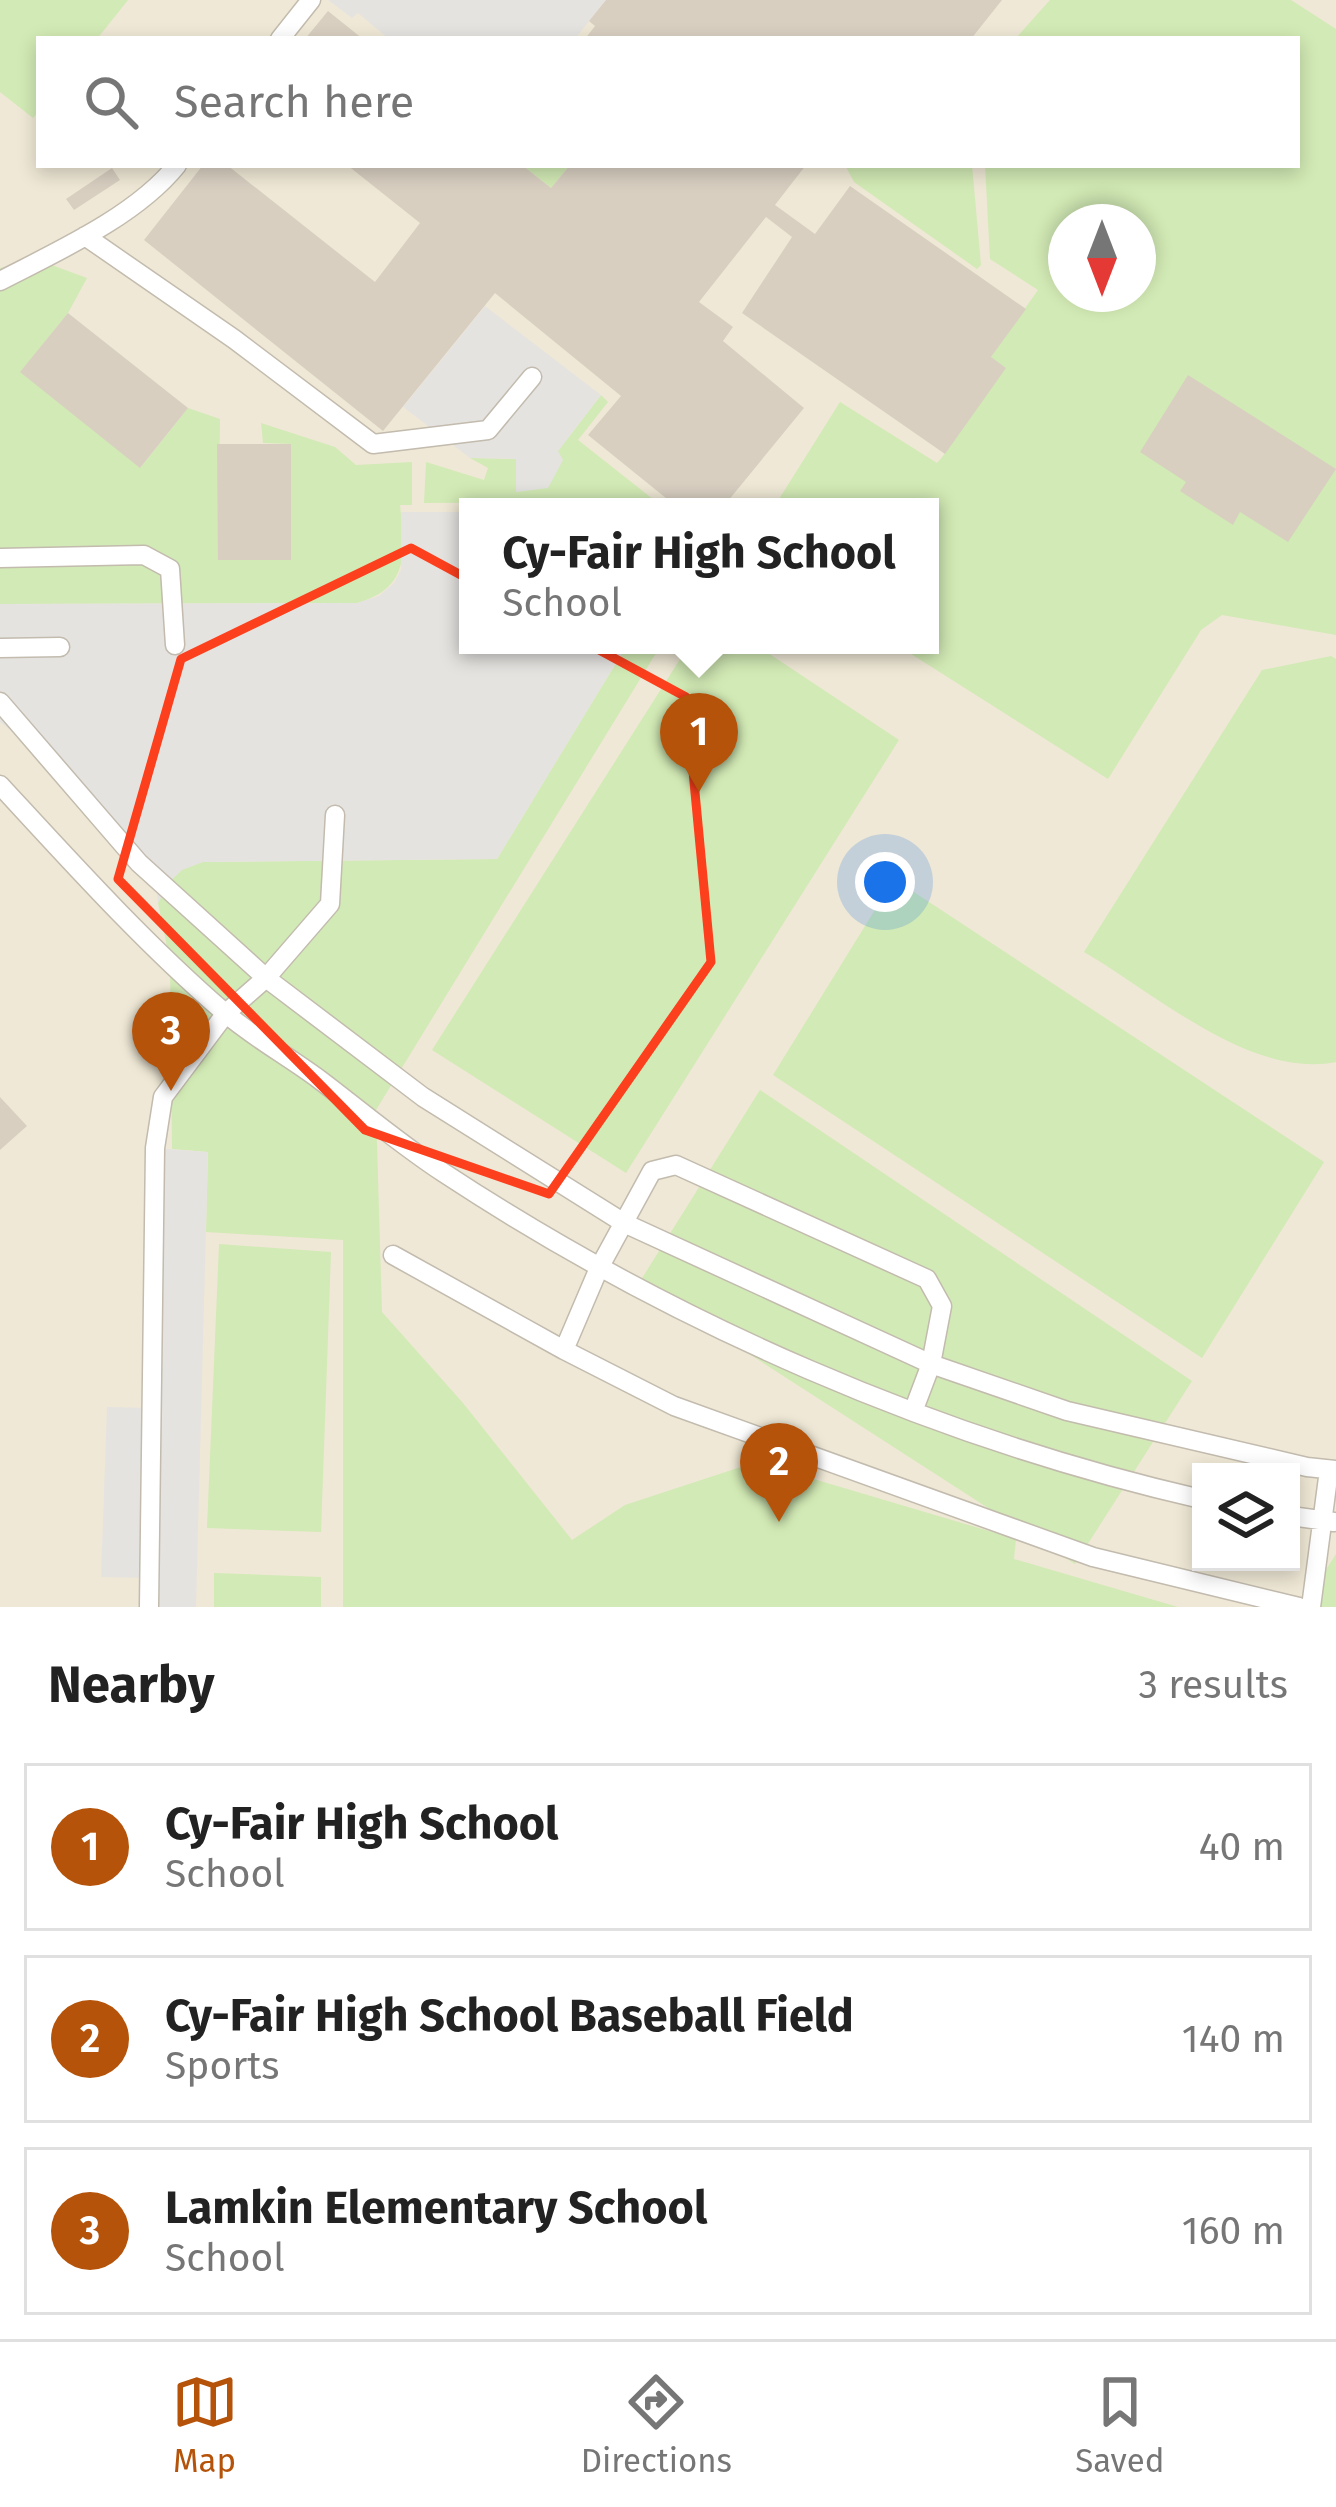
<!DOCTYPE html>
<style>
:root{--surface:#fff;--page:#f6f6f6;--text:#222;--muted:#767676;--line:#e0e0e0;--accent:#b45309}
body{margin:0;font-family:"Fira Sans",sans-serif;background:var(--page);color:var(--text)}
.controls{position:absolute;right:36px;bottom:36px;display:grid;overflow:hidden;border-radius:0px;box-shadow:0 6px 18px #0003}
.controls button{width:108px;height:108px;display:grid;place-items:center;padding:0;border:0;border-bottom:3px solid var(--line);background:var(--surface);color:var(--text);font:60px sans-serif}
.compass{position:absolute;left:1048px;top:204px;width:108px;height:108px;border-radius:50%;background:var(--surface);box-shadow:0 6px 18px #0003;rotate:180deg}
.you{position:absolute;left:885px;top:882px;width:42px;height:42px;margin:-30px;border:9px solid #fff;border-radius:50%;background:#1a73e8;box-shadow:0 0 0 18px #1a73e833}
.badge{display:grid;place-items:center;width:78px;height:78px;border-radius:50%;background:var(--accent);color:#fff;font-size:39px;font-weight:700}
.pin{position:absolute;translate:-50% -99px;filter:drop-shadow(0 3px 6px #0008)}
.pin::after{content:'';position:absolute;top:63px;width:42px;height:36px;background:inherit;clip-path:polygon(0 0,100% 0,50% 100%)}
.popup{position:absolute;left:459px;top:498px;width:480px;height:156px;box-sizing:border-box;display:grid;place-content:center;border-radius:0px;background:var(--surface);filter:drop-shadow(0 3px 9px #0005);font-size:39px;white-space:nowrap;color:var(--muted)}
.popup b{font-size:45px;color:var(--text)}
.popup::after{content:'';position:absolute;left:50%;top:100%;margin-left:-24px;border:24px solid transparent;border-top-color:var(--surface)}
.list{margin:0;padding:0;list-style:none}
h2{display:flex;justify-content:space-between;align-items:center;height:156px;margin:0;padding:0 48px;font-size:51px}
h2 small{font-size:39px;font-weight:400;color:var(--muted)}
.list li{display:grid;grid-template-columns:78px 1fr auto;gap:36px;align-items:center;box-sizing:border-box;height:168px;margin:0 24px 24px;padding:0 24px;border:3px solid var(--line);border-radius:0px}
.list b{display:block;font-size:45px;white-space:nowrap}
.list p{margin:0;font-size:39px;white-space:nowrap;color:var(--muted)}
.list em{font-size:39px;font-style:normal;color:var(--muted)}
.icon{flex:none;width:66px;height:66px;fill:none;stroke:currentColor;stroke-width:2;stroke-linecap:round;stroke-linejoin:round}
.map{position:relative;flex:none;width:1336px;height:1607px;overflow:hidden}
.search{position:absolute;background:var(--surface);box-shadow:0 6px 18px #0003;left:36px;right:36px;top:36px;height:132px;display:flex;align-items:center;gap:30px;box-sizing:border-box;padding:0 42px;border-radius:0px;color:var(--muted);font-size:45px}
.sheet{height:732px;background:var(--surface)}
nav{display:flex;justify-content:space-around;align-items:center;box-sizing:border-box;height:168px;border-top:3px solid var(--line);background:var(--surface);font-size:33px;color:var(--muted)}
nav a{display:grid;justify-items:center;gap:6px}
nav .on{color:var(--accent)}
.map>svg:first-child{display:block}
</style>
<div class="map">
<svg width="1336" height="1607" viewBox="0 0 1336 1607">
<rect width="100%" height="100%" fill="#f6f3ec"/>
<path fill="#efe8d6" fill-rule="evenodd" d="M0,0H1336V1607H0ZM39,39H1297V165H39ZM1066,222H1138V294H1066ZM468,507H930V645H468ZM1201,1472H1291V1562H1201Z"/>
<path fill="#d2eab5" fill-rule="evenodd" d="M0,0H128L97,39H39V111L33,118L0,92Z
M1050,0H1291L1336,29V635L1222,615L1201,630L1108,779L897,645H930V507H774L840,402L937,463L947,451L991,357L1038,290L990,259L985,165H1297V39H1015ZM1066,222H1138V294H1066Z
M522,165H570L551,188Z
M845,165H972L981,265L977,269L854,182Z
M38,260L87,278L68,313L21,372L141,467L188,408L220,419L218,560L291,559V444L263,443L261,423L335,447L356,465L412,462V505H400C405,553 410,588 357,603L0,604V268Z
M601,395L608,402L578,440L663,507L636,502L424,503L426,462L484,480L488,468L470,458L516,459L558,451Z
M627,645H661L376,1110L382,1312L463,1403L572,1540L625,1505L756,1462L1016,1539L1014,1559L1178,1607H343V1240L206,1232L208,1152L172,1149L170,961L158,903L169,882L182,869L202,862L497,859Z
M689,645H756L899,740L626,1173L432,1050Z
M1331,656L1336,659V1062C1250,1079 1155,993 1084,952L1262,670Z
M894,879L1324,1162L1202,1358L773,1075Z
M760,1090L1192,1381L1075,1564L639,1283Z
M219,1244L331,1252L321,1532L207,1528Z
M1336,1554V1607H1302Z
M214,1573L321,1577V1607H214Z"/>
<path fill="#e5e3e0" d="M328,0H606L575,39H389L358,13L352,18Z
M485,306L601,395L558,451L563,460L548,488L516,492V459L470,458L403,407Z
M401,512H468V645H627L497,859L203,862L182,870L169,882L158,903L153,865L78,783L0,722V604L357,603L379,596L394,583L401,570Z
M155,1148L208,1152L196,1607H149V1578L101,1577L107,1407L150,1408Z"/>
<path fill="#d8cfc1" d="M606,0H1002L971,39H585L595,26L589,21Z
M328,11L363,39H305Z
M203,165H227L375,282L420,223L347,165H522L551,188L570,165H806L775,205L815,234L850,186L1026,309L991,357L1006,368L945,454L742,313L792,237L766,217L699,302L733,327L723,341L804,408L723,507H677L588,435L621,396L495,293L383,431L144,240Z
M112,168L120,180L74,210L66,199Z
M68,313L188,408L140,468L20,372Z
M1188,375L1336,469L1288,542L1240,512L1233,525L1180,491L1186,482L1140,452Z
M217,444H291V560H218Z
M0,1097L27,1126L0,1150Z"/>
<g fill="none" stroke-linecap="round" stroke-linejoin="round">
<g stroke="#c2bbae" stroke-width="21">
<path id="service" d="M280,39L311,0
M85,236L234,339L373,444L488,430L532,377
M0,281C58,251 136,216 177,165
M0,558L144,555L170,569L175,645
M0,648L60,647
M0,702L139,863L266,978L423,1097L624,1223L931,1364L1067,1411L1307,1467L1336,1470
M0,785C72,863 144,943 224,1012C253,1037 289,1057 320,1080C361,1111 401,1145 444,1173C672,1323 935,1438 1201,1499
M393,1255L564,1350
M914,1409L931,1364L942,1306L927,1279L676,1165L652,1171L599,1268L564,1350L674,1406L1093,1557L1299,1607
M1291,1516L1334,1522
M149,1607L155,1148L163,1097L226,1013L266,978L330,904L335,815
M1311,1607L1329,1470"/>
</g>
<use href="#service" stroke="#fff" stroke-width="18"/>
</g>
<path fill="none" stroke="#fc3f1d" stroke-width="9" stroke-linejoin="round" d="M411,548L686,697L711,962L549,1194L365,1130L118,879L181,659Z"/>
</svg>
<div class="controls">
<button><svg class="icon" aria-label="layers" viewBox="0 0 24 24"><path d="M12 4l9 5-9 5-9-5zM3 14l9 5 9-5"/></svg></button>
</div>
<svg class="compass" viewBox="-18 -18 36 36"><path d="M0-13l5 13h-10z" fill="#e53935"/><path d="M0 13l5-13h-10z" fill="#767676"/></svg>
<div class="you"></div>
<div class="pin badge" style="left:699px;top:792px">1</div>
<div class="popup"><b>Cy-Fair High School</b>School</div>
<div class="pin badge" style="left:779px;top:1522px">2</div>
<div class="pin badge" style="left:171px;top:1091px">3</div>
<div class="search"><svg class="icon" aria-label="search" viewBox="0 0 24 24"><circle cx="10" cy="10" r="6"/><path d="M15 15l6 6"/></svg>Search here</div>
</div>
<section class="sheet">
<h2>Nearby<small>3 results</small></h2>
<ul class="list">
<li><span class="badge">1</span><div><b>Cy-Fair High School</b><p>School</p></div><em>40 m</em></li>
<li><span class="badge">2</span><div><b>Cy-Fair High School Baseball Field</b><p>Sports</p></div><em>140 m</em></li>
<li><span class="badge">3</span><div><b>Lamkin Elementary School</b><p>School</p></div><em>160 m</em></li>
</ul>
</section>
<nav>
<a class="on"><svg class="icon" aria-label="map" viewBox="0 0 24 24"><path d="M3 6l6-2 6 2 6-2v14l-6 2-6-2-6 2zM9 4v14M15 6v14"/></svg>Map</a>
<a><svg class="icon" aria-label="directions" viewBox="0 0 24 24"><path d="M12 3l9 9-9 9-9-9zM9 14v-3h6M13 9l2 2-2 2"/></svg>Directions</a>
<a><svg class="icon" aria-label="saved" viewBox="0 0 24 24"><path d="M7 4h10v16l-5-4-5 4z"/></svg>Saved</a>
</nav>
